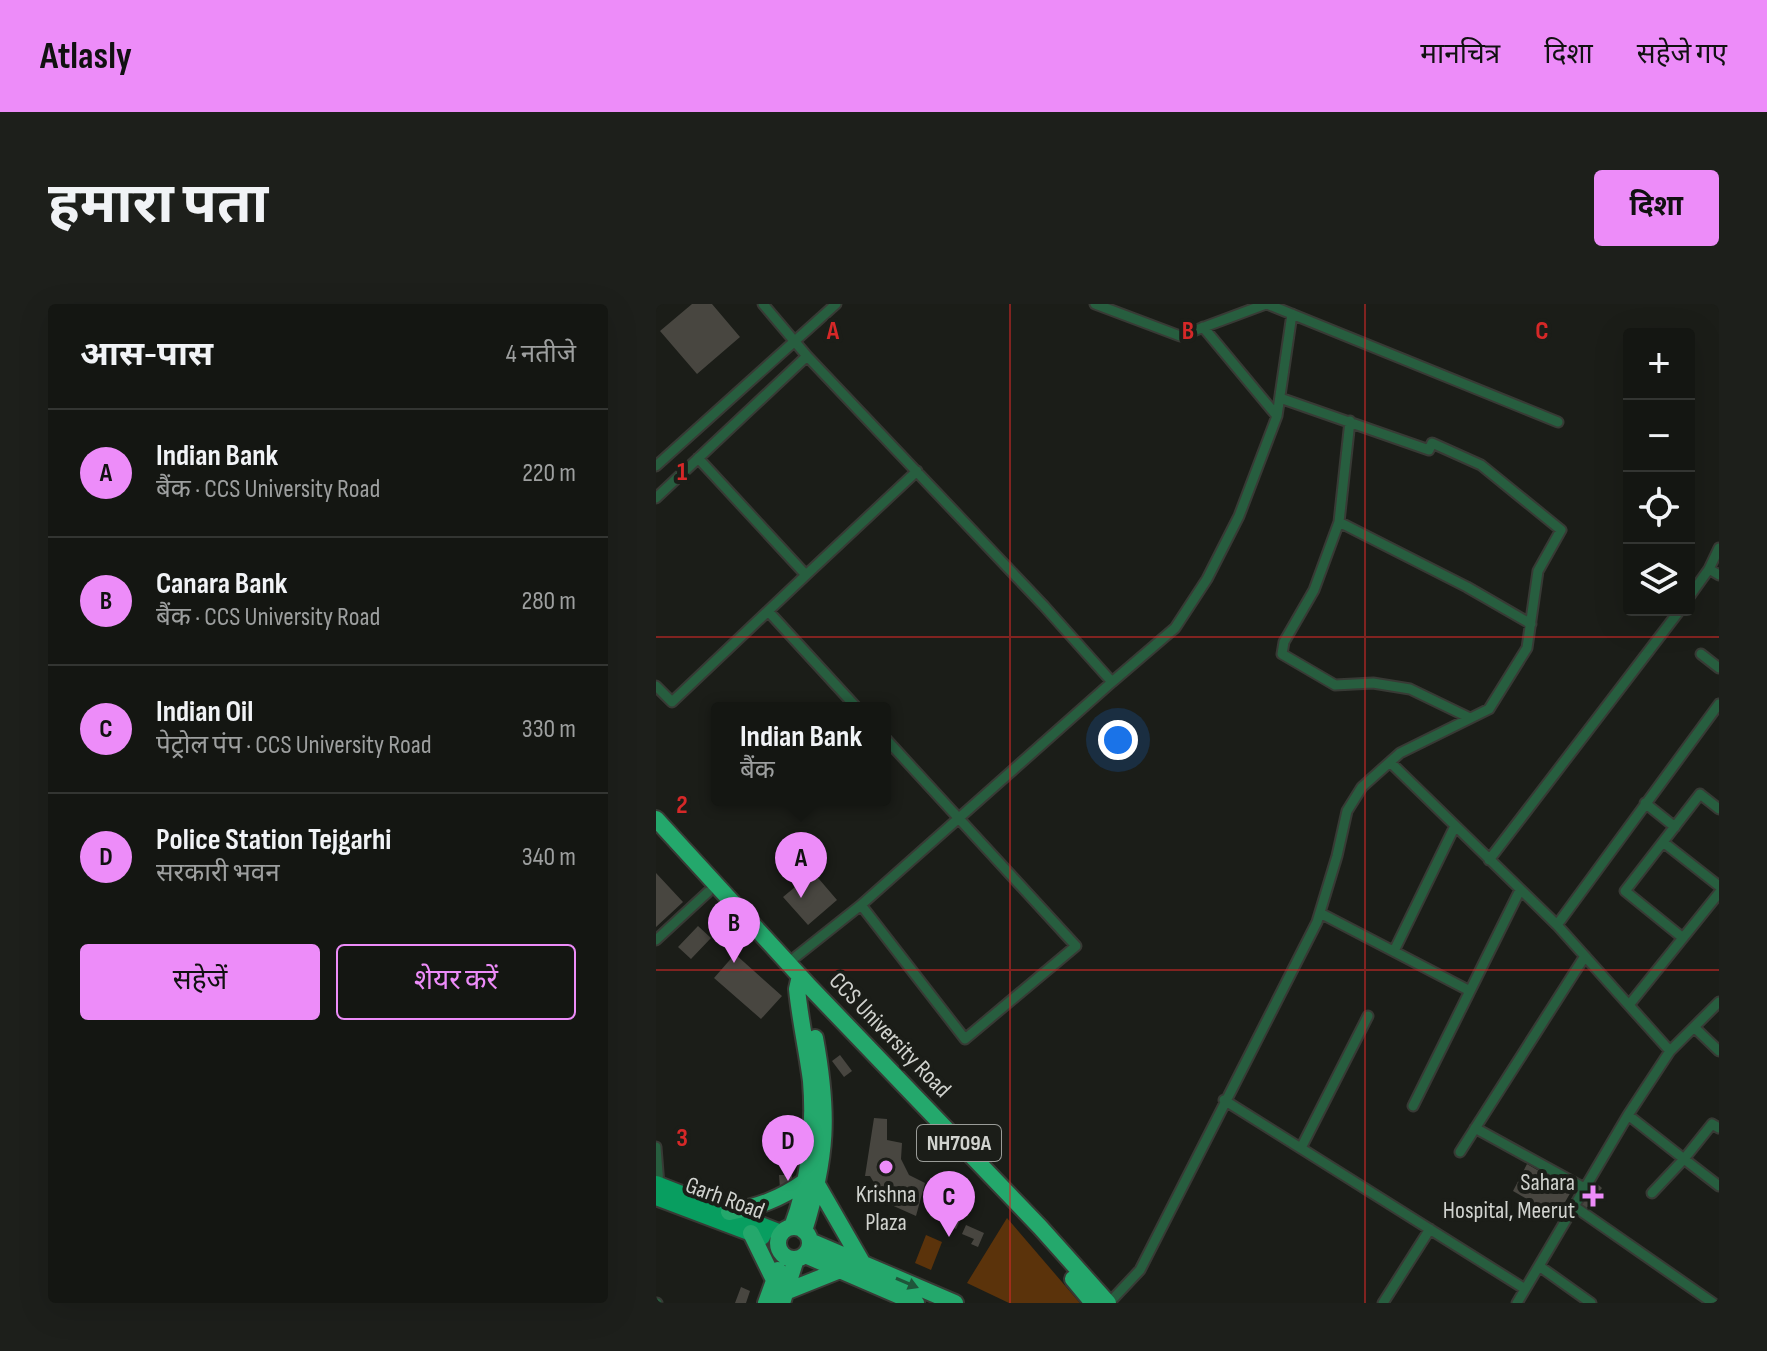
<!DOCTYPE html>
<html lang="hi">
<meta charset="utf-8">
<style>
:root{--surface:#141612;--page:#1d1f1b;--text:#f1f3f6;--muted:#9d9f9f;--line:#333532;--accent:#ed8cf9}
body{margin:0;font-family:"Sofia Sans Condensed","Noto Sans Devanagari",sans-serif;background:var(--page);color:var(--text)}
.controls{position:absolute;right:24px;top:24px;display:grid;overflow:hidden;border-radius:8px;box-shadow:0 8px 32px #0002}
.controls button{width:72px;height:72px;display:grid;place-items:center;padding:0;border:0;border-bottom:2px solid var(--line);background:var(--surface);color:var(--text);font:40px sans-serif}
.you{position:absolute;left:462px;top:436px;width:28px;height:28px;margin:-20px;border:6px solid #fff;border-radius:50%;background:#1a73e8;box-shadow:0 0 0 12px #1a73e833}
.badge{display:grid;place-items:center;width:52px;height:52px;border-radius:50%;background:var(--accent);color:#111;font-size:26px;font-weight:700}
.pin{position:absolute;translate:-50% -66px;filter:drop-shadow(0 2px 4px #0008)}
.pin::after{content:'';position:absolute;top:42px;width:28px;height:24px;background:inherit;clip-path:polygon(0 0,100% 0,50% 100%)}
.popup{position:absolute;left:55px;top:398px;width:180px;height:104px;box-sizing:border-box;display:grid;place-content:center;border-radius:8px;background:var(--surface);filter:drop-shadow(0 2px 6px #0005);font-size:26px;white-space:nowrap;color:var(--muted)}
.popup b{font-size:30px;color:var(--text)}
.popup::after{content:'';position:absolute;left:50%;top:100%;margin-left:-16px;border:16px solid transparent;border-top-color:var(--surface)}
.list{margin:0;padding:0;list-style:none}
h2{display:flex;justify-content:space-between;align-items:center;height:104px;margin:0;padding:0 32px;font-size:34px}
h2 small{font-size:26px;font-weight:400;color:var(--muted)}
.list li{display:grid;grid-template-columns:52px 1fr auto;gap:24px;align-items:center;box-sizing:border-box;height:128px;padding:0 32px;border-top:2px solid var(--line)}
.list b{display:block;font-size:30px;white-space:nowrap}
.list p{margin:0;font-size:26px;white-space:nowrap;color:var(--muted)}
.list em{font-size:26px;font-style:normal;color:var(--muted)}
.actions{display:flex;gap:16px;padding:24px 32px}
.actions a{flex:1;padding:18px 0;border:2px solid var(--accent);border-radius:8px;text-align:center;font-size:28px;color:var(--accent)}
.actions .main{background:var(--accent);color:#111}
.icon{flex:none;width:44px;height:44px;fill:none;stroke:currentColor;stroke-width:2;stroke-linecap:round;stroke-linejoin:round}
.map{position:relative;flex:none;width:1063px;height:999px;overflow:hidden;border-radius:8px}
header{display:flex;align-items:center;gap:48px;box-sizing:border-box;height:112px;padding:0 40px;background:var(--accent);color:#111}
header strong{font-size:38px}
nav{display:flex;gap:44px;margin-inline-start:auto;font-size:28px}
.intro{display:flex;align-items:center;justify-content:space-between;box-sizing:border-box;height:192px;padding:0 48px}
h1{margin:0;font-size:56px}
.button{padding:20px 36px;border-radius:8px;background:var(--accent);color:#111;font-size:28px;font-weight:700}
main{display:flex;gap:48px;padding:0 48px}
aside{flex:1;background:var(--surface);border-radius:8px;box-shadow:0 8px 32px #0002}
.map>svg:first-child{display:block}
</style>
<header>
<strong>Atlasly</strong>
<nav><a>मानचित्र</a><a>दिशा</a><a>सहेजे गए</a></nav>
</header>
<div class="intro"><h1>हमारा पता</h1><a class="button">दिशा</a></div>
<main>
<aside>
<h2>आस-पास<small>4 नतीजे</small></h2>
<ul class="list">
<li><span class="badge">A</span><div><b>Indian Bank</b><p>बैंक · CCS University Road</p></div><em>220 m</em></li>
<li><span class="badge">B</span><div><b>Canara Bank</b><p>बैंक · CCS University Road</p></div><em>280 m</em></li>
<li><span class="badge">C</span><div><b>Indian Oil</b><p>पेट्रोल पंप · CCS University Road</p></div><em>330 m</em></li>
<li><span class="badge">D</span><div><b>Police Station Tejgarhi</b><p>सरकारी भवन</p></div><em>340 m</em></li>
</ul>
<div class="actions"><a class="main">सहेजें</a><a>शेयर करें</a></div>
</aside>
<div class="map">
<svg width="1063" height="999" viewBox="0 0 1063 999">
<rect width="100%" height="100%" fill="#1b1d18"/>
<path fill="#5b330b" d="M351,914L424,999H353L311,979Z
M270,931L286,938L275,966L259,959Z"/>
<path fill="#484640" d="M36,0H56L84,33L41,70L4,27Z
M157,568L181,596L152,621L127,593Z
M0,569L27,598L0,623Z
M42,622L55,634L35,655L22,643Z
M79,650L126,692L105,715L58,674Z
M184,751L196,767L188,773L176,757Z
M218,814L231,815V836L246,839L245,855L253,871L269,879L260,912L222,895L223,887L214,872H209Z
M871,860L916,886L901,912L857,887Z
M123,871H136V884L124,885Z
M938,877L946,884L930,905L924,900L937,883L935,881Z
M284,895L309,906L300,925L275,913Z
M310,921L328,929L322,943L315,940L318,935L306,930Z
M85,983L94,987L90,999H79Z"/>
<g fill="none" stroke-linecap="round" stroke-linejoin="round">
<g stroke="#383a35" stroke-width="13">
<path id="minor" d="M439,0L524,32L610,0
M611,0L902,118
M547,23L621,112
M151,52L388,302L456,378L519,324L551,275L583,212L621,112L636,10
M694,117L683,218L658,286L628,338L626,350L679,381L717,379L754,385L814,414
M0,162L180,0
M0,194L151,52L107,0
M683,218L811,283L875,320
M1053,265L1063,244
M150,271L261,167
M1033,293L1053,265L1063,271
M112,307L201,404
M1045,350L1063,364
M0,382L16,398L150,271L42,154
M734,458L901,621L1014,747L972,811L861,999
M989,499L1019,523
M1007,538L1063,582
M833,556L1024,306
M205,601L456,378
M664,609L814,687
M901,621L1063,400
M1027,634L969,587L1044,490L1063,505
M0,636L52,588
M738,647L799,522
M132,659L205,601L309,735L420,642L229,434
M973,701L1063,589
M1038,723L1063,747
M1014,747L1063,698
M568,796L869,985
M757,802L864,586
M972,811L1028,855L1056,820L1063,824
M819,824L930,885
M0,843L3,881
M645,844L712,712
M804,848L929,652
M996,889L1028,855L1063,882
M919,903L1057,999
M883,962L935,999
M0,999H1
M453,999L484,966L661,618L681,552L691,507L706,483L744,449L833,405L871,344L882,267L905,226L825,161L776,139L773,146L624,94
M727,999L774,925"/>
</g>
<g stroke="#383a35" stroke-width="20">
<path id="primary" d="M0,880L125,929
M0,893L106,933"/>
</g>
<g stroke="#383a35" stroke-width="20">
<path id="trunk" d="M0,515L152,681L384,923L452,999
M162,882L207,960
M73,908C102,903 124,895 148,878
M136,923C153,878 159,825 155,777C151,746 144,716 141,685L144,672
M122 939a16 16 0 1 1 32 0a16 16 0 1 1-32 0Z
M148,927C171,853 173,810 159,734
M95,929L118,976
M154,937L299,999
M149,951L260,999
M417,975L437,999
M129,988L184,966
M110,999L122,966
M126,999L140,955"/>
</g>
<use href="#minor" stroke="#275e3f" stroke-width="9"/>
<use href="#primary" stroke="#089e60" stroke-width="16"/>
<use href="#trunk" stroke="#24a86c" stroke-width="16"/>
</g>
<defs><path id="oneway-solid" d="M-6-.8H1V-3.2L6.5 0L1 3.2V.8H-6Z" transform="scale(2)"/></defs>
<use fill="#1f553a" href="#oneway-solid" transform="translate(251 979) rotate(23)"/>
<path fill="none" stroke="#d62828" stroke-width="2" stroke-opacity="0.55" d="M354,0V999M709,0V999M0,333H1063M0,666H1063"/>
<g fill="#ed8cf9" stroke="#1b1d18" stroke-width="3">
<circle cx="230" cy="863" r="8"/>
<path d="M933 880h8v8h8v8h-8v8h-8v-8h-8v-8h8z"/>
</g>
<g text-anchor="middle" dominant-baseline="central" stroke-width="8" stroke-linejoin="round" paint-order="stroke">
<rect fill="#1b1d18" stroke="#9a9c98" stroke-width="2" x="261" y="821" width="84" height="36" rx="6"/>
<g font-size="22" font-weight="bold" fill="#d1d3cf">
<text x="303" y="839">NH709A</text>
</g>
<g font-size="24" fill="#d1d3cf" stroke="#1b1d18">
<text transform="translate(234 731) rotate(46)">CCS University Road</text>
<text transform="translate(69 894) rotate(20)">Garh Road</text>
</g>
<g font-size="24" fill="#d1d3cf" stroke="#1b1d18" text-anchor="end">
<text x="919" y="878">Sahara<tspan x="919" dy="28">Hospital, Meerut</tspan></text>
<text x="230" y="890" text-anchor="middle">Krishna<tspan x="230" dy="28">Plaza</tspan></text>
</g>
</g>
<g font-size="26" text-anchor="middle" font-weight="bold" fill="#d62828" stroke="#1b1d18" stroke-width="8" stroke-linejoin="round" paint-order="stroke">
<text x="177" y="35">A</text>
<text x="532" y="35">B</text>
<text x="886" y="35">C</text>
<text x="26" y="176">1</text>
<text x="26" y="509">2</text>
<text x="26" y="842">3</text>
</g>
</svg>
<div class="controls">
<button>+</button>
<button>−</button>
<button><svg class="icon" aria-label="locate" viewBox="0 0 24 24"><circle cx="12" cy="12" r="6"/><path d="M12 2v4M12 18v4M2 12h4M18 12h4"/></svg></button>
<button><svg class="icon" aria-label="layers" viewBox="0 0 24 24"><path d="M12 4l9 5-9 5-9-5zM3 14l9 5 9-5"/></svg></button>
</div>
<div class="you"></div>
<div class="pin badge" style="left:145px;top:594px">A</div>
<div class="popup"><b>Indian Bank</b>बैंक</div>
<div class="pin badge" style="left:78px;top:659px">B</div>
<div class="pin badge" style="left:293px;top:933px">C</div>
<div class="pin badge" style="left:132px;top:877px">D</div>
</div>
</main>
